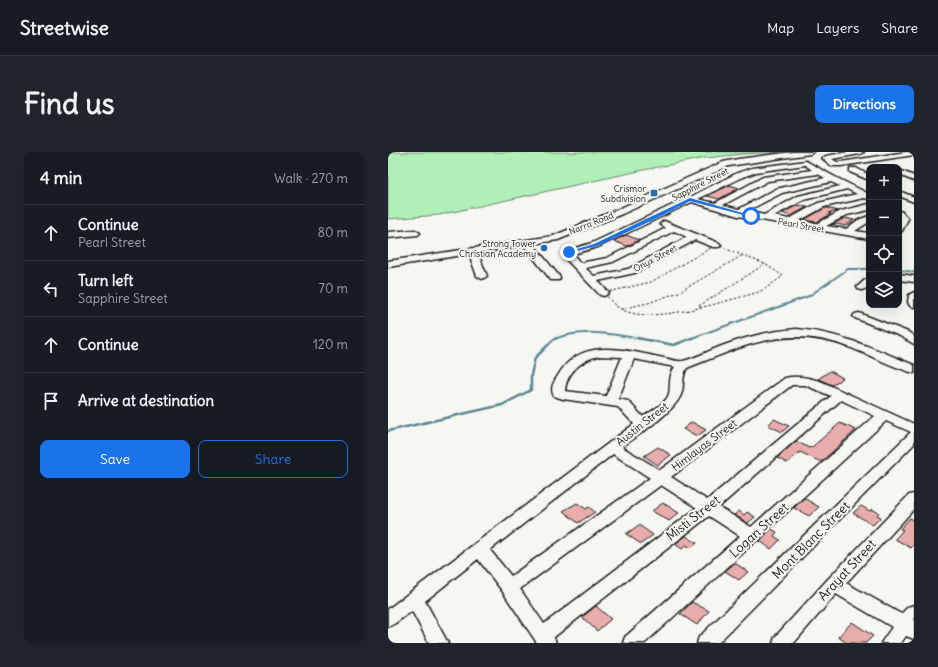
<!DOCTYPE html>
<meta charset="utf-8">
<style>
:root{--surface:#171b24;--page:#20242c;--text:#f1f3f6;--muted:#9ea1a6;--line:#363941;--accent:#1a73e8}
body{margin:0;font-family:Delius,sans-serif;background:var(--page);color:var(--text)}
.controls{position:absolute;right:12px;top:12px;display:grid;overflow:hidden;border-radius:8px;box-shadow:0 4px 16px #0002}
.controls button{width:36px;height:36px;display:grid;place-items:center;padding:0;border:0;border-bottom:1px solid var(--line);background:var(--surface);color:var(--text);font:20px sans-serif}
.stop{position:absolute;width:12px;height:12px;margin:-9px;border:3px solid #1a73e8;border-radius:50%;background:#fff}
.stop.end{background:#1a73e8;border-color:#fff;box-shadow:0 1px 4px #0008}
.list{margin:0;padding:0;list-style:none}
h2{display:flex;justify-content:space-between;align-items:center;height:52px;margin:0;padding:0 16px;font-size:17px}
h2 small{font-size:13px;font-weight:400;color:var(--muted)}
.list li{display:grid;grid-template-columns:26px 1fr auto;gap:12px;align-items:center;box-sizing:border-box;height:56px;padding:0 16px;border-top:1px solid var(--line)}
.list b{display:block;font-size:15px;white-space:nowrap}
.list p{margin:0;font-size:13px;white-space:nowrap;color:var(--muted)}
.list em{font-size:13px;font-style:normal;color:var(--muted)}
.actions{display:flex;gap:8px;padding:12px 16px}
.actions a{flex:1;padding:9px 0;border:1px solid var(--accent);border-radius:8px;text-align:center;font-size:14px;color:var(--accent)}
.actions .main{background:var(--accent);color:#fff}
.icon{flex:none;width:22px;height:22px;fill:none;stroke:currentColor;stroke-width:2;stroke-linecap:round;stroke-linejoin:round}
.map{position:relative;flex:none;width:526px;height:491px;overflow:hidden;border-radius:8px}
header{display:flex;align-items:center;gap:24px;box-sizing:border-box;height:56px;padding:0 20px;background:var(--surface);border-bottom:1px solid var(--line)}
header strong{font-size:19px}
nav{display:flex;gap:22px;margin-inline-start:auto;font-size:14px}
.intro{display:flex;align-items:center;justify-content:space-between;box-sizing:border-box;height:96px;padding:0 24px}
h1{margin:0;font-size:28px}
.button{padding:10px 18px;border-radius:8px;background:var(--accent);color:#fff;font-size:14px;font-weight:700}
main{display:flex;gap:24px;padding:0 24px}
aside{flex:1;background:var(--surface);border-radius:8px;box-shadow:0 4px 16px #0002}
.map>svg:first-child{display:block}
</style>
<header>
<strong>Streetwise</strong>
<nav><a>Map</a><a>Layers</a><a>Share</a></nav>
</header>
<div class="intro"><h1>Find us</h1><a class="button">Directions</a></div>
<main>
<aside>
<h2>4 min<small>Walk · 270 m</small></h2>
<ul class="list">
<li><svg class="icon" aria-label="ahead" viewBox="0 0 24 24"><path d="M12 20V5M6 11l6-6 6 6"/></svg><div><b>Continue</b><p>Pearl Street</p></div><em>80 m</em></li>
<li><svg class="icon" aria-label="left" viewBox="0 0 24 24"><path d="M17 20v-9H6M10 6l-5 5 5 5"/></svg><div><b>Turn left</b><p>Sapphire Street</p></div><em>70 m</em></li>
<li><svg class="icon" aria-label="ahead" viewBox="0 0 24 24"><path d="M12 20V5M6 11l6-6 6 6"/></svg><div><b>Continue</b></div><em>120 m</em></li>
<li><svg class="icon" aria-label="arrive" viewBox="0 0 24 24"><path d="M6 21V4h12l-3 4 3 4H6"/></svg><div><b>Arrive at destination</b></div></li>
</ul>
<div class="actions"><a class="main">Save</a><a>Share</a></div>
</aside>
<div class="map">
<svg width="526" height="491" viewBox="0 0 526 491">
<rect width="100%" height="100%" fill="#f6f6f2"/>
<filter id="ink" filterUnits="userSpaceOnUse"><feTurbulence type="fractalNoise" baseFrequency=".025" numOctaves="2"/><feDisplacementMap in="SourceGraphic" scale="8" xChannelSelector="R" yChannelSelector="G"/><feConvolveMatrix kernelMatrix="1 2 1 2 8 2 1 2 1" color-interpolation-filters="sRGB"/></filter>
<g filter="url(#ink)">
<path fill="#b0f0b7" stroke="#66866a" d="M0,0H392L355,2L317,6L260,17L51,63L0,67Z"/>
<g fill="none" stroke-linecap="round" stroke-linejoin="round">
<path stroke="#598890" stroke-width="2" d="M511,118L526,120
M166,187C195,176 225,182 255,187
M301,187L421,144L460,117H481"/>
<path stroke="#598890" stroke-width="2.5" d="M249,186L286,193L304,186
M0,279L114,253L143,238V223L147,206L165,188L169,186"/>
</g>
<path fill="#e8adab" stroke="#1c1c1c" d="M342,33L351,36L331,47L319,44Z
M410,53L419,55L403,64L394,61Z
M437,56H440L450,59L440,61L443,62L429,70L416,68Z
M457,66L466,68L457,74L449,72L443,73Z
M238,83L251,88L239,94L225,89Z
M442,219L455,226L444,233L430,227Z
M386,267L401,274L394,280L380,273Z
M304,270L318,278L309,284L295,277Z
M452,271L468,278L433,310L412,300L399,311L389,306L408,289L421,296L424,295Z
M270,295L283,303L270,313L256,304Z
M416,346L431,355L421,364L406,356Z
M189,351L198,357L201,355L207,360L190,371L175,359Z
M275,351L291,361L281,369L264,359Z
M473,354L482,359L484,357L491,361L489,363L493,365L485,373L465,361Z
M351,359L356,363L359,360L367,365L360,371L346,363Z
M522,366L526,368V393L523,396L507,387L515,378L512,377Z
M251,373L265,383L253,392L238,382Z
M383,377L389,380L386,384L392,388L383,397L372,389Z
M298,384L309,391L303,396L298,393L294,397L287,392Z
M347,411L360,420L351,428L337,419Z
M304,450L321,459L309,473L292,462Z
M208,454L223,467L209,479L194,465Z
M464,470L485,484L478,491H459L450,485Z"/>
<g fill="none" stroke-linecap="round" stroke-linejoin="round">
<g stroke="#1c1c1c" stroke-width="3">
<path id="minor" d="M405,0H426L422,2L341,14L234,62L170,88L145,92L171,124L172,126L171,128H163L136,94L90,101L99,124L94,127L89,124L81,102L0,115V109L165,84L228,58L335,10L350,7Z
M460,0H476L472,2L444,7L449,10H453L518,0H526V3L453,14H444L434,6L438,4Z
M418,9L447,25L481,42V47L476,46L436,55L411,69L428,72L453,59L481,52V58L459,63L438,74L458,77L470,68L481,64V70L467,79L481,81V87L350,64L304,50L210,95L185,102L192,111L219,106L278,76L272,72L276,69L331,91L333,93L331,95H325L307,88L247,121L210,129L221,141L216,144L212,143L176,105L175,101L177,99L204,91L295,48L293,46L294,44L302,45L347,22L364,16ZM417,13L424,18L375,25L327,51L310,47L353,26L368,20ZM430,22L437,26L388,37L351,57L335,53L380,29ZM443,30L452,34L410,44L376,63L359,59L394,41ZM459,37L469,42L430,51L401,67L386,64L416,48ZM286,79L299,85L240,117L206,124L197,116L225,110Z
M462,16H468L481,23V28L462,20Z
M511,18L526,24V29L511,23Z
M511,39L526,45V50L511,44Z
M511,59L514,60L520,67L514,79L511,80Z
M27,78L32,81L30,83L0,86V80Z
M511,122L526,124V130L511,128Z
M481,127V135L474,138L470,137L469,135L477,128Z
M526,140V155L522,154L520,150L521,143Z
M471,161L520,180L526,184V192L512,184L467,166L465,164L467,162Z
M408,177C450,180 487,197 526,213V221C504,215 482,203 461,195C398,172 358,193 299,216C293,225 297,236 292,245C283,262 251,282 234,295L272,318L397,226C409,223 421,226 432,229L526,272V292L330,491H309L311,485L523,280L498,269L373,384L371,388L368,389L257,491H235L237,485L352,384L321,364L166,485L168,491H149L115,440L90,407L37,449L60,491H41L24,459L6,472L0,475V457L246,272L230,255L175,247L166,244C161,236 167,228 171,222C193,185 236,198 271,205C278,206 288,210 295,209C305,207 321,199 331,195C357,185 381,179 408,177ZM211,204L234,205L218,244L177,239C178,221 194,207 211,204ZM246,207L287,215C280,224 283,232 281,242C278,252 263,259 255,265L240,249L230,247ZM404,233H417L443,244L319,348L283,325ZM453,248L487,264L363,375L331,355ZM225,302L262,326L123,424L102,398ZM273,333L309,356L156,472L132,437Z
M526,342V357L458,431L513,462L520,455L526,453V487L518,484L513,491H493L504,475L448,442L406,491H385L387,485L440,427L521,343Z"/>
</g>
<path stroke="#1c1c1c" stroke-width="1" stroke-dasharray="2.5 2" stroke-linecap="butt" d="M328,93L377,112L395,124L377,137L368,141C335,149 261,175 231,156C225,153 221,146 216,141L263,130Z
M311,154L377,112
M233,157L260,151L291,140L355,103"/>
<use href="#minor" fill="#f6f6f2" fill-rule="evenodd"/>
</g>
</g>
<path fill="#1a73e8" d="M302,46L365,64L363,65L302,49L265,68L209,94L181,101L179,100L206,92Z"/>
<g fill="#1f6fb2" stroke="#f6f6f2" stroke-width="1.5">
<rect x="262" y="37" width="8" height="8" rx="2"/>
<circle cx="156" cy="96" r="4"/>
</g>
<g text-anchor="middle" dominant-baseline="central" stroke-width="4" stroke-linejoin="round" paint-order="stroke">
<g font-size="9" fill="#1c1c1c" stroke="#f6f6f2">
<text transform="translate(312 32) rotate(-27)">Sapphire Street</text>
<text transform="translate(203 71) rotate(-22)">Narra Road</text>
<text transform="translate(413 73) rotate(10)">Pearl Street</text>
<text transform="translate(267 106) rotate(-28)">Onyx Street</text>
</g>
<g font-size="9" fill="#1c1c1c" stroke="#f6f6f2" text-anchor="end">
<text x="258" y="36">Crismor<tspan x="258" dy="10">Subdivision</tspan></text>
<text x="148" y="91">Strong Tower<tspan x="148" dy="10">Christian Academy</tspan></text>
</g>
<g font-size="11" fill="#1c1c1c" stroke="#f6f6f2">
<text transform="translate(254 272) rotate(-38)">Austin Street</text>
<text transform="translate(316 293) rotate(-37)">Himlayas Street</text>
</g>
<g font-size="13" fill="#1c1c1c" stroke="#f6f6f2">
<text transform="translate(305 366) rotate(-38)">Misti Street</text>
<text transform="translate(371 378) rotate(-42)">Logan Street</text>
<text transform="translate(423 388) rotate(-45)">Mont Blanc Street</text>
<text transform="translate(459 418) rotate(-47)">Arayat Street</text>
</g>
</g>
</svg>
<div class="controls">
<button>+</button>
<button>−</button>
<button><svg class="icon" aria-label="locate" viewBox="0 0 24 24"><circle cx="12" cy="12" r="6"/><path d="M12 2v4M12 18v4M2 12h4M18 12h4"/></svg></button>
<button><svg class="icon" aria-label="layers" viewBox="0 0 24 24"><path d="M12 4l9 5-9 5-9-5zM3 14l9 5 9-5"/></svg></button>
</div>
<div class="stop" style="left:363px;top:64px"></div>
<div class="stop end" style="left:181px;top:100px"></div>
</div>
</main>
